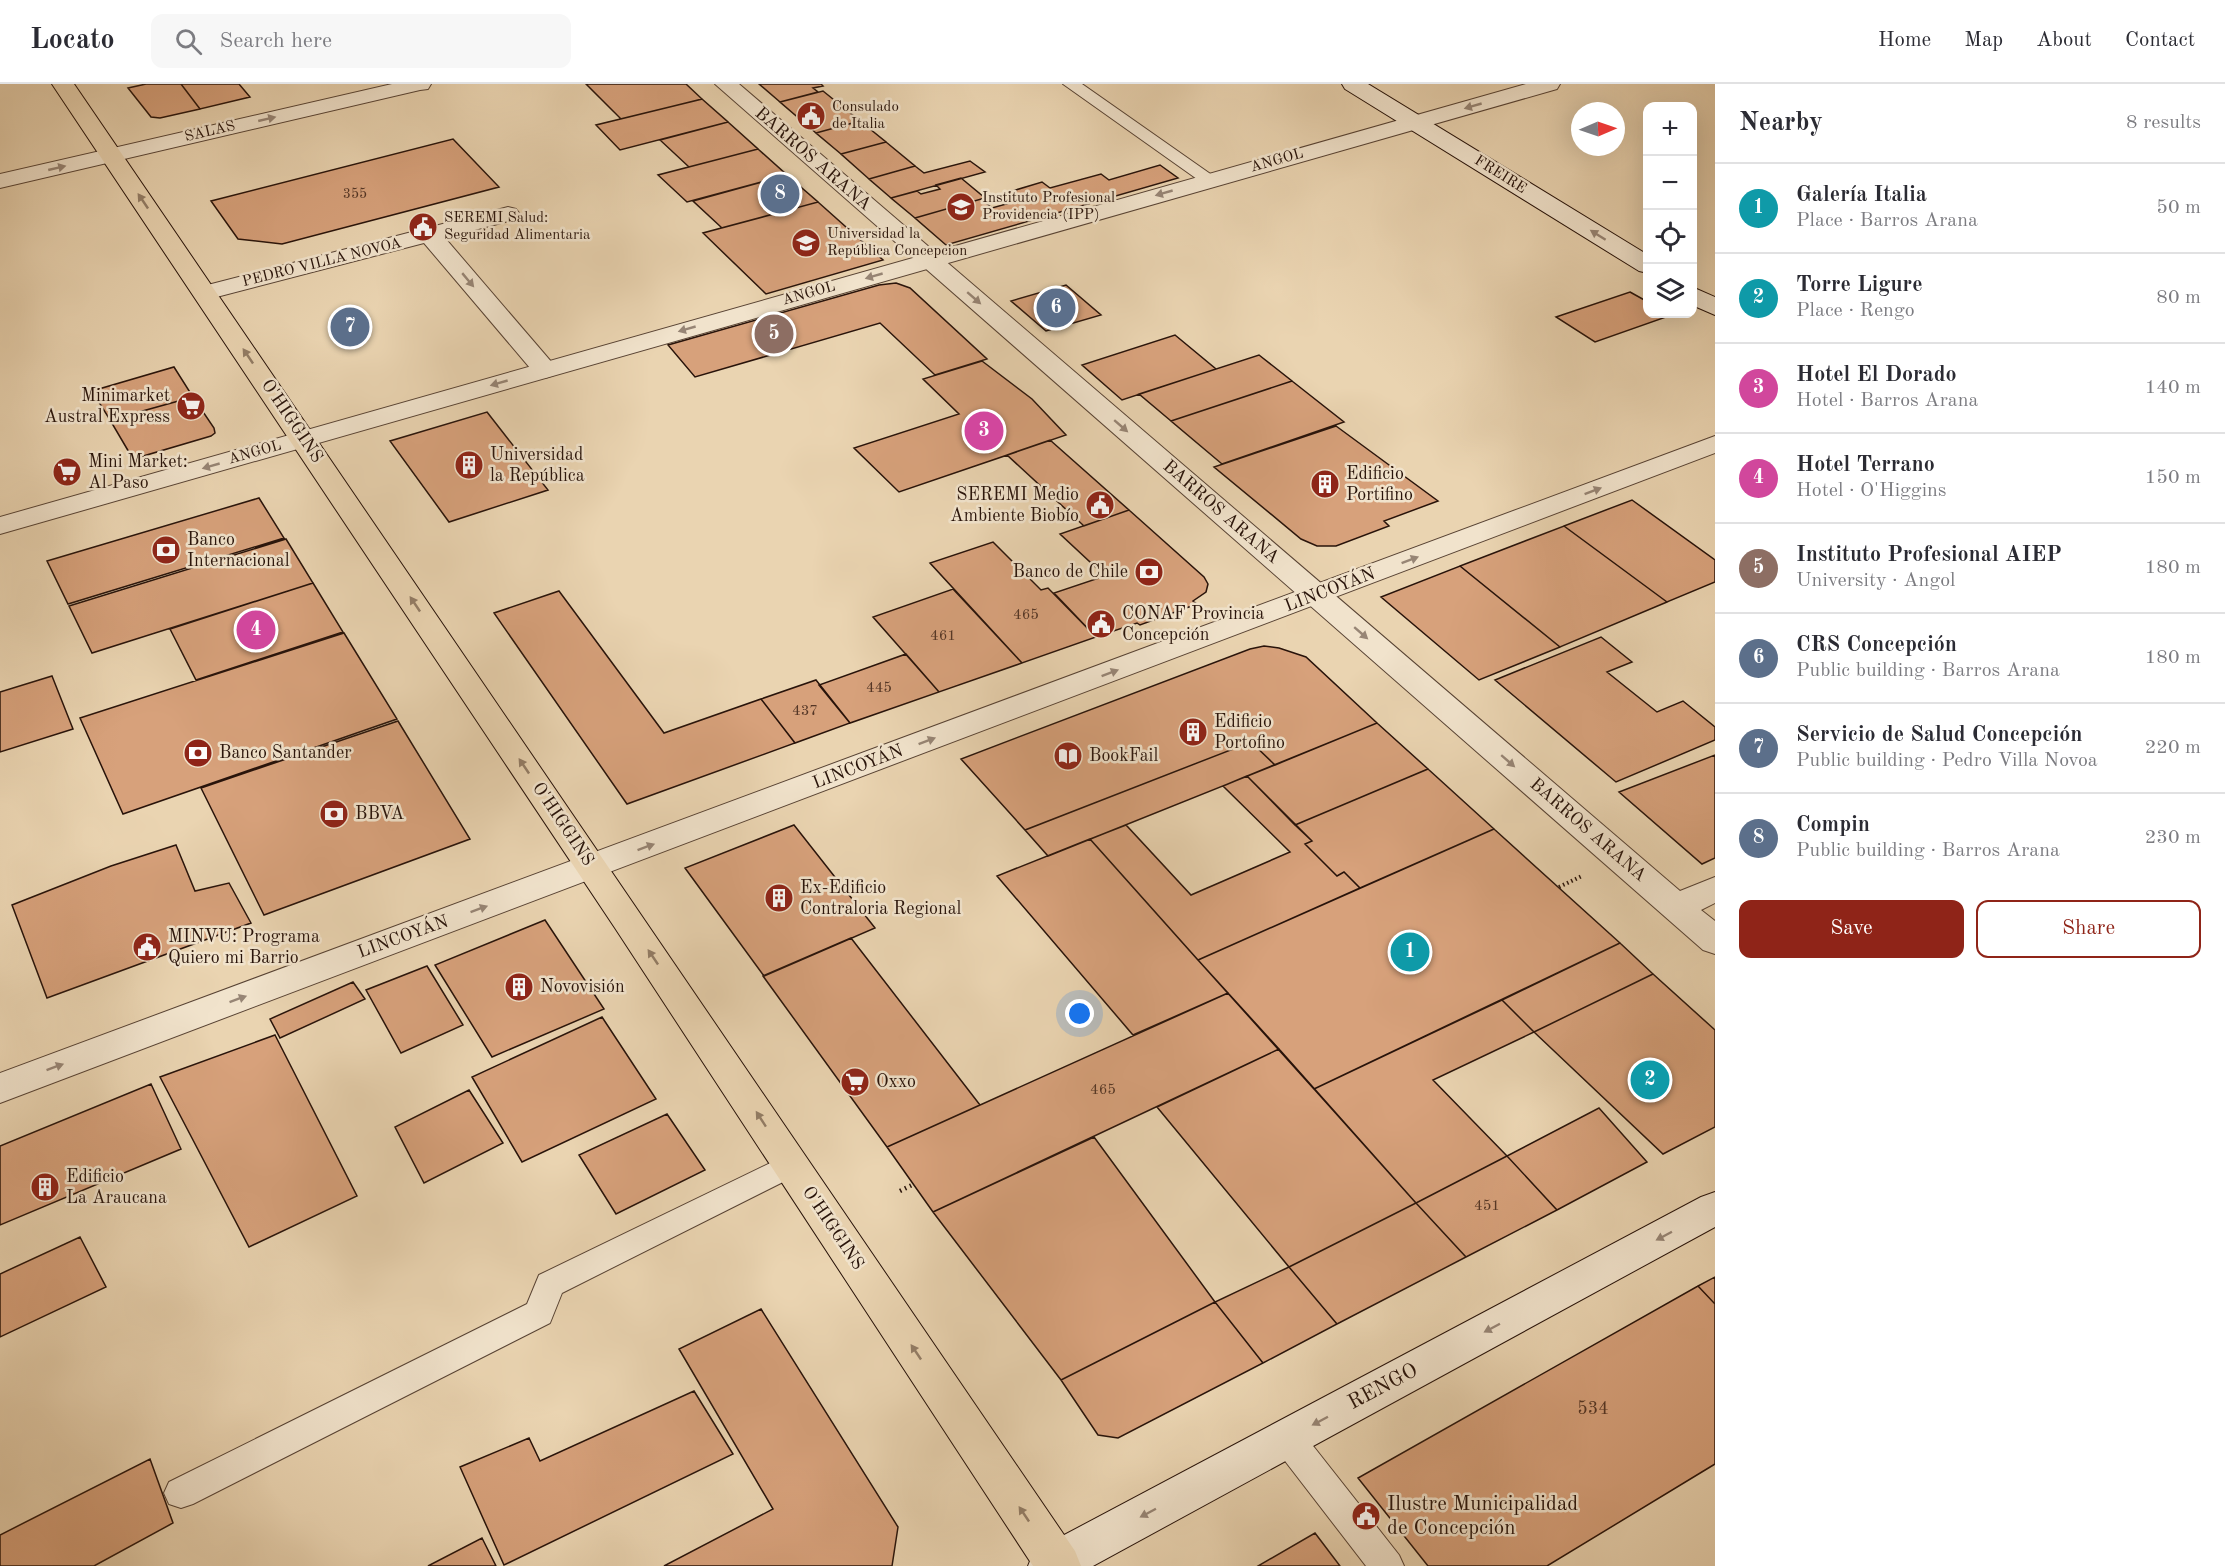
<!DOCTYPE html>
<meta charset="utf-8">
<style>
:root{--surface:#fff;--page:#f7f7f7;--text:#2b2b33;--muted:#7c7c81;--line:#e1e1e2;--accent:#8f2418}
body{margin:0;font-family:"Old Standard TT",serif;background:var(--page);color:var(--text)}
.controls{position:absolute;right:18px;top:18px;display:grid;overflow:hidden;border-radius:12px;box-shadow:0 6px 24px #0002}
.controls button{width:54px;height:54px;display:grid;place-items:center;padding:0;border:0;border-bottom:2px solid var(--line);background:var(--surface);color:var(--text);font:30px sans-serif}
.compass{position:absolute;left:1571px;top:18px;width:54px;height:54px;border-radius:50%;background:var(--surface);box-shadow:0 6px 24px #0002;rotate:88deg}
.you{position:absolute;left:1080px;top:930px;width:21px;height:21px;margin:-15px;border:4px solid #fff;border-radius:50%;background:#1a73e8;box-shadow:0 0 0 9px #1a73e833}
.badge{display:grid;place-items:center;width:39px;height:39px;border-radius:50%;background:var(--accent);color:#fff;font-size:20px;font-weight:700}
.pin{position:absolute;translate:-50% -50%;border:3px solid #fff;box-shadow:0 2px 6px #0006}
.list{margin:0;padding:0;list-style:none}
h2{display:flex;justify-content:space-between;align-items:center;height:78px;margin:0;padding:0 24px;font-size:26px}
h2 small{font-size:20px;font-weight:400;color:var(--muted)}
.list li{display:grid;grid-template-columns:39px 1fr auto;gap:18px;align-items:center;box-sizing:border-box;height:90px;padding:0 24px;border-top:2px solid var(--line)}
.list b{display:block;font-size:22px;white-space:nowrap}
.list p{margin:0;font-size:20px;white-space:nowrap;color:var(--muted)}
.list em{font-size:20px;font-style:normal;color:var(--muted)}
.actions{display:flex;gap:12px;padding:18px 24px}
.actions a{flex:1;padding:14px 0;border:2px solid var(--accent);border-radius:12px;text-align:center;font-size:21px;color:var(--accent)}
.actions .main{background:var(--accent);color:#fff}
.icon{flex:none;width:33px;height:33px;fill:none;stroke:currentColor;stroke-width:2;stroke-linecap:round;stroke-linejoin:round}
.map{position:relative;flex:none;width:1715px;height:1482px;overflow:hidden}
header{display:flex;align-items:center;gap:36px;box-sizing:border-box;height:84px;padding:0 30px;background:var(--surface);border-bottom:2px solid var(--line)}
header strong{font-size:28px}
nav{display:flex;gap:33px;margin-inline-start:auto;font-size:21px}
.search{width:420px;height:54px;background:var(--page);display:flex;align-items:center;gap:15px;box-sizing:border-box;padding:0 21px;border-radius:12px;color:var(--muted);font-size:22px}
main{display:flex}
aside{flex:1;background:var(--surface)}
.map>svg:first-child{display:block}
</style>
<header>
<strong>Locato</strong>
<div class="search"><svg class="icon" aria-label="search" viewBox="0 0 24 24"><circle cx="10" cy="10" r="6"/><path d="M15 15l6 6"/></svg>Search here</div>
<nav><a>Home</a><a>Map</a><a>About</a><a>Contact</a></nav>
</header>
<main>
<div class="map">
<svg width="1715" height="1482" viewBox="0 0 1715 1482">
<rect width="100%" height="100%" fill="#ead4b1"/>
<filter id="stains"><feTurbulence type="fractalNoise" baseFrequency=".00333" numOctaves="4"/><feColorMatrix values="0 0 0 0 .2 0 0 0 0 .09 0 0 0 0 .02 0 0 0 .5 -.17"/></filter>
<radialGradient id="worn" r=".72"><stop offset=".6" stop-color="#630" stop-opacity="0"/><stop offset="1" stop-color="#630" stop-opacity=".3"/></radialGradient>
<path fill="#d7a17b" stroke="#28130a" stroke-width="1.5" d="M146,0H181L200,25L160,34L151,33L128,4Z
M181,0H239L250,13L200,25Z
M586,0H686L702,15L621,35Z
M759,0H821L823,2L813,4L818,8L780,18Z
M823,7L860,37L816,49L780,18Z
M702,15L728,38L620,66L596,41Z
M860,37L886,58L841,70L816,49Z
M728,38L758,65L689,83L660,56Z
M453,55L499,103L282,160L238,155L211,117Z
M886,58L915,82L869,95L841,70Z
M758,65L787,91L687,118L658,91Z
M970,77L985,88L891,114L869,95L915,82L924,89Z
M1160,81L1178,94L946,161L915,134L981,115L992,124L1010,119L999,111L1042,98L1050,104L1101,90L1109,96Z
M787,91L818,118L722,144L693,117Z
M961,94L985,114L915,134L891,114L917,107L921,110L940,105L936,101Z
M818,118L883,176L766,210L703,149Z
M896,199L910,204L987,275L935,291L880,239L695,293L668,261L879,201Z
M1066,201L1101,231L1046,247L1011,217Z
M1630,208L1648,218V230H1665L1669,232L1595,258L1556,233Z
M1175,251L1216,285L1122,316L1082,281Z
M1259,271L1292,297L1171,337L1139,310Z
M982,277L1032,315L1066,351L899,408L854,364L959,330L923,295Z
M174,283L193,313L110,336L92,307Z
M1292,297L1344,338L1222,380L1171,337Z
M193,313L214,344L215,349L211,352L133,375L110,336Z
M487,328L548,406L449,438L390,357Z
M1336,342L1438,417L1384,437L1389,442L1336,462H1317L1301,455L1214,383Z
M1050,356L1129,426L1084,442L1007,371Z
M259,414L284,454L68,520L47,477Z
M1632,416L1715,476V498L1667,518L1564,442Z
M1129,426L1204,493L1208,500L1206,508L1193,517L1197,520L1140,541L1137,539L1096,553L1054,509L1105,492L1060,450Z
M1564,442L1667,518L1560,563L1460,482Z
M286,455L313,499L92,569L69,522Z
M993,458L1041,506L1048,504L1096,553L1022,579L930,479Z
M1460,482L1560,563L1479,596L1381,513Z
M313,499L343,548L196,596L170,545Z
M953,505L1022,579L939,608L873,533Z
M559,507L664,649L761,615L795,659L627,720L494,529Z
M344,549L397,635L123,730L80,634Z
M1601,553L1632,578L1607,588L1657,628L1683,617L1715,643V656L1616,698L1495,596Z
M1264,562L1279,564L1306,573L1377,639L1275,681L1251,658L1025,746L961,675L1250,565Z
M906,570L939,608L850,639L819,601Z
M52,592L73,645L0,668V608Z
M816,596L850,639L795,659L761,615Z
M398,637L470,755L264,831L201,704Z
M1377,639L1428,685L1295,741L1247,692Z
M1251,658L1275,681L1048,772L1025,746Z
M1715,671V774L1702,780L1619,708Z
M1428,685L1494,745L1360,804L1344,788L1337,792L1305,760L1312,757L1295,741Z
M1247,692L1312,757L1305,760L1337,792L1344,788L1360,804L1198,876L1090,755L1126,741L1191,811L1290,768L1223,702Z
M794,741L875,844L764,892L685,784Z
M1494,745L1620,859L1314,1005L1198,876Z
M1090,755L1198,876L1228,909L1133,951L997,792Z
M176,761L195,807L229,799L251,839L47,914L12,821L111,782Z
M545,836L604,925L492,973L435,881Z
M851,854L980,1021L887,1063L763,892Z
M1620,859L1653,890L1534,948L1502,916Z
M427,882L463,941L401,969L366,906Z
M1653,890L1715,946V1043L1663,1070L1534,948Z
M353,898L365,915L280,954L270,935Z
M1228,909L1279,965L933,1128L887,1063Z
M1502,916L1534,948L1433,996L1507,1072L1416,1119L1314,1005Z
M602,933L656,1015L522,1078L472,993Z
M275,951L357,1112L249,1163L160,993Z
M1279,965L1416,1119L1289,1183L1157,1023Z
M151,1000L181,1065L0,1141V1062Z
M469,1006L503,1059L424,1099L395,1043Z
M1599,1024L1647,1078L1557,1126L1507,1072Z
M667,1030L705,1086L616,1130L579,1071Z
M1094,1053L1215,1218L1061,1296L933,1128Z
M1507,1072L1557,1126L1466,1173L1416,1119Z
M1416,1119L1466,1173L1337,1240L1289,1183Z
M80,1153L106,1203L0,1253V1190Z
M1289,1183L1337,1240L1263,1279L1215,1218Z
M1715,1193V1220L1698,1202Z
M1698,1202L1715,1220V1380L1547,1482H1428L1358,1394Z
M1215,1218L1263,1279L1118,1354L1098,1351L1061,1296Z
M761,1225L898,1443L892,1482H664L773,1425L679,1265Z
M694,1307L733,1370L504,1481L460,1383L529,1354L540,1377Z
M150,1375L173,1439L94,1482H0V1451Z
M1315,1449L1340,1482H1258Z
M482,1454L496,1482H428Z"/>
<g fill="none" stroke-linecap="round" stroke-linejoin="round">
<g stroke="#584334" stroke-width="2">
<path id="service" d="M1063,0H1082L1219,96L1216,100H1204Z
M791,1069L801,1073L806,1081L801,1089L562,1209L550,1239L193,1420L181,1424L169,1420L164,1409L169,1398L527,1220L539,1191Z
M1287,1339L1299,1344L1399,1471L1404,1482H1366L1275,1364L1271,1354L1275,1344Z"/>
</g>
<g stroke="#584334" stroke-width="2">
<path id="minor" d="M715,0H739L1680,807L1715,793V819L1701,826L1715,837V870L1703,866Z
M508,123L516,125L520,130L516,135L445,154L554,281L558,286L554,291L545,294L536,291L424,159L205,216L196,214L193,209L196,204Z"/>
</g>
<g stroke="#584334" stroke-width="2">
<path id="tertiary" d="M392,0H431L428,5L420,6L0,104V90Z
M1526,0H1560L1557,5L0,450V433Z
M1715,352V369L0,1019V989Z"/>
</g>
<g stroke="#28130a" stroke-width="2">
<path id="secondary" d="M1342,0H1368L1648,171V189L1639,187L1345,5Z
M1692,203L1715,213V231L1692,221Z
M1715,1108V1143L1093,1482H1028L1034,1467L1701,1113Z"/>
</g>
<g stroke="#28130a" stroke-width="2">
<path id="primary" d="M52,0H74L1075,1467L1081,1482H1033L615,844Z"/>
</g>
<path stroke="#28130a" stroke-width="4" stroke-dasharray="1.5 3" stroke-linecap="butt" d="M1559,803L1582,792"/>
<path stroke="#28130a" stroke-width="4.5" stroke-dasharray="1.5 4" stroke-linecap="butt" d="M900,1107L914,1100"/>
<use href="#service" fill="#f1e3cc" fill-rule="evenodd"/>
<use href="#minor" fill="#f1e3cc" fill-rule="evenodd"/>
<use href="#tertiary" fill="#f1e3cc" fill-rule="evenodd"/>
<use href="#secondary" fill="#f1e3cc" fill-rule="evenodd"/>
<use href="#primary" fill="#ead4b1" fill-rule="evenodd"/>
</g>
<defs><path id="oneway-solid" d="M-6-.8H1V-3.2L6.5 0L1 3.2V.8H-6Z" transform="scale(1.5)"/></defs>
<g fill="#978575">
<use href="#oneway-solid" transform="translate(1473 22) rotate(164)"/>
<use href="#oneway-solid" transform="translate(267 35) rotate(-13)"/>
<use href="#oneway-solid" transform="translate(57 84) rotate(-13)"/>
<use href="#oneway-solid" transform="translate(1164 109) rotate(164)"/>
<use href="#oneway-solid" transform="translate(1598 151) rotate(-148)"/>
<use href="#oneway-solid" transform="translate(874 192) rotate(164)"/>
<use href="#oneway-solid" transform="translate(468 196) rotate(50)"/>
<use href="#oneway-solid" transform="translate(974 214) rotate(41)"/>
<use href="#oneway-solid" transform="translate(687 245) rotate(164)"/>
<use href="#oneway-solid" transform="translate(499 299) rotate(164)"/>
<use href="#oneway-solid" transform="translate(1121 342) rotate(41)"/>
<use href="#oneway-solid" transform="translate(211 382) rotate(164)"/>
<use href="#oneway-solid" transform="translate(1593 407) rotate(-21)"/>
<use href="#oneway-solid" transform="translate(1410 476) rotate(-21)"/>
<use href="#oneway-solid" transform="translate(1361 549) rotate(41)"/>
<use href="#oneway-solid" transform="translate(1110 589) rotate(-21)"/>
<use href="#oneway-solid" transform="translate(927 657) rotate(-21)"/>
<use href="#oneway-solid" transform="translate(1508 677) rotate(41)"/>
<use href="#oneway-solid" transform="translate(646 763) rotate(-20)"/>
<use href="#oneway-solid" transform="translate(479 825) rotate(-20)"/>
<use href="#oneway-solid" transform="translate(238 915) rotate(-20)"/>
<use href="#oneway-solid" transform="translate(55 983) rotate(-20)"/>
<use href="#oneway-solid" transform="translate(1664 1152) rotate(152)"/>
<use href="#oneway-solid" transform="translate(1492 1244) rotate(152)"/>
<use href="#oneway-solid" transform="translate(1320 1337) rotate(152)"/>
<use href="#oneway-solid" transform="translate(1148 1429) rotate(152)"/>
</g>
<g fill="#937d66">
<use href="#oneway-solid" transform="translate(143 117) rotate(-124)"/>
<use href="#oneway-solid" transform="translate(248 272) rotate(-124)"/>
<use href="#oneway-solid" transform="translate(415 520) rotate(-124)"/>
<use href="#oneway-solid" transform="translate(524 682) rotate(-124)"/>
<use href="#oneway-solid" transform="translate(653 873) rotate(-124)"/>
<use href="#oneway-solid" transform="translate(761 1035) rotate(-123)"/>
<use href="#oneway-solid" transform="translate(916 1268) rotate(-124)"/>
<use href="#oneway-solid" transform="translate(1024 1430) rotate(-124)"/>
</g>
<defs>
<g id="civic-disc" transform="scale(1.5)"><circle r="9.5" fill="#8f2418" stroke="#f1e3cc"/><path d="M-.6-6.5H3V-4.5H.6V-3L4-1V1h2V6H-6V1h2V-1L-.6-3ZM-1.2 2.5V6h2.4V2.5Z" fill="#fff"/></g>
<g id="university-disc" transform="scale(1.5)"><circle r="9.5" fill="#8f2418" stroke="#f1e3cc"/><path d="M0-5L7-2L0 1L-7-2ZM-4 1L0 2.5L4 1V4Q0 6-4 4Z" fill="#fff"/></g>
<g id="supermarket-disc" transform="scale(1.5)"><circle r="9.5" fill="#8f2418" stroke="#f1e3cc"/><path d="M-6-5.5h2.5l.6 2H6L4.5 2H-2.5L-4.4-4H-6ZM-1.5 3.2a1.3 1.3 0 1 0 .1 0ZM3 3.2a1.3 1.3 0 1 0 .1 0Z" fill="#fff"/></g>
<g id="building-disc" transform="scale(1.5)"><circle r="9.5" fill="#8f2418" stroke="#f1e3cc"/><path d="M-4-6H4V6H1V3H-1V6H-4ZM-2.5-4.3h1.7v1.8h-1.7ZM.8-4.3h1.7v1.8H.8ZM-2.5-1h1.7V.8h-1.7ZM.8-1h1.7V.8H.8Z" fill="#fff"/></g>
<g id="bank-disc" transform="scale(1.5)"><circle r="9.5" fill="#8f2418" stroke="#f1e3cc"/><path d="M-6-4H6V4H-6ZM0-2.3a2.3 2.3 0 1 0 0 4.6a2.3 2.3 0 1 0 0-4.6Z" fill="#fff"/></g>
<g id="library-disc" transform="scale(1.5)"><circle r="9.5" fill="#8f2418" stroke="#f1e3cc"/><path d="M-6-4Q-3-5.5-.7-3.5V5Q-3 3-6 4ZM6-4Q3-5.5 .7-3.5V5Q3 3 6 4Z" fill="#fff"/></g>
</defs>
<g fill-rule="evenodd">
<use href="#civic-disc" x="811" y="32"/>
<use href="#university-disc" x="961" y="123"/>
<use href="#civic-disc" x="423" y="143"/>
<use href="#university-disc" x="806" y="159"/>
<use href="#supermarket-disc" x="191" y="322"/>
<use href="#building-disc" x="469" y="381"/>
<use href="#supermarket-disc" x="67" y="388"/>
<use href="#building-disc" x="1325" y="400"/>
<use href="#civic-disc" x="1100" y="421"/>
<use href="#bank-disc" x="166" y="466"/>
<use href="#bank-disc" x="1149" y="488"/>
<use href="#civic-disc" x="1101" y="540"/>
<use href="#building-disc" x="1193" y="648"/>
<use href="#bank-disc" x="198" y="669"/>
<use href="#library-disc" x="1068" y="672"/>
<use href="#bank-disc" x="334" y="730"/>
<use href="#building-disc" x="779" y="814"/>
<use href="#civic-disc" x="147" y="863"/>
<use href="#building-disc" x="519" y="903"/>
<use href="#supermarket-disc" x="855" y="998"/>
<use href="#building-disc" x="45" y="1103"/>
<use href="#civic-disc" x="1366" y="1432"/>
</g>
<g text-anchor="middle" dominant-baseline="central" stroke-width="5" stroke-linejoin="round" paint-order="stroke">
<g font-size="14" fill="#543626">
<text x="355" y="110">355</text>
</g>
<g font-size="15" fill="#28130a" stroke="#f1e3cc" text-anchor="start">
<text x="832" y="23">Consulado<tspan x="832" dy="17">de Italia</tspan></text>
<text x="982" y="114">Instituto Profesional<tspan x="982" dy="17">Providencia (IPP)</tspan></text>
<text x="444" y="134">SEREMI Salud:<tspan x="444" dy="17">Seguridad Alimentaria</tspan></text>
<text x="827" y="150">Universidad la<tspan x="827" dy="17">República Concepcion</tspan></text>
</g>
<g font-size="15" fill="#28130a" stroke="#f1e3cc">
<text transform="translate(210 48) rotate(-13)">SALAS</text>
<text transform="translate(1277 77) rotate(-16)">ANGOL</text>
<text transform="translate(1500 91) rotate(32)">FREIRE</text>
<text transform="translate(322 179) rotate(-14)">PEDRO VILLA NOVOA</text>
<text transform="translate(809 210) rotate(-16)">ANGOL</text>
<text transform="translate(255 369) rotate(-16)">ANGOL</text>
</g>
<g font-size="15" fill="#543626">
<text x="1026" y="531">465</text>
<text x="943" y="552">461</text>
<text x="879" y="604">445</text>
<text x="805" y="627">437</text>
<text x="1103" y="1006">465</text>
<text x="1487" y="1122">451</text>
</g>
<g font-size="18" fill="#28130a" stroke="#f1e3cc">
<text transform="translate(813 75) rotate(41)">BARROS ARANA</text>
<text transform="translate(292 337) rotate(56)">O'HIGGINS</text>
<text transform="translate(1221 428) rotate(41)">BARROS ARANA</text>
<text transform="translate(1330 506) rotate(-21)">LINCOYÁN</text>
<text transform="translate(858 683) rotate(-21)">LINCOYÁN</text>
<text transform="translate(563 740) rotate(56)">O'HIGGINS</text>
<text transform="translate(1588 746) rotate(41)">BARROS ARANA</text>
<text transform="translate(403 853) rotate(-20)">LINCOYÁN</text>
<text transform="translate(833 1144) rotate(56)">O'HIGGINS</text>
</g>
<g font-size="18" fill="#28130a" stroke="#f1e3cc" text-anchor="start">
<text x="170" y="312" text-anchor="end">Minimarket<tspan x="170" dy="21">Austral Express</tspan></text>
<text x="490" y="371">Universidad<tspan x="490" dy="21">la República</tspan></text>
<text x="88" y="378">Mini Market:<tspan x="88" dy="21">Al Paso</tspan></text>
<text x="1346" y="390">Edificio<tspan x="1346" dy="21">Portifino</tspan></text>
<text x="1079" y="411" text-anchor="end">SEREMI Medio<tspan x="1079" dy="21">Ambiente Biobío</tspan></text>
<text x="187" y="456">Banco<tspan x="187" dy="21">Internacional</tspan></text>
<text x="1128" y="488" text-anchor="end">Banco de Chile</text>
<text x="1122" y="530">CONAF Provincia<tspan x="1122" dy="21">Concepción</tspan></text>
<text x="1214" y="638">Edificio<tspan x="1214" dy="21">Portofino</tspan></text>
<text x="219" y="669">Banco Santander</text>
<text x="1089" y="672">BookFail</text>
<text x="355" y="730">BBVA</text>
<text x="800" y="804">Ex-Edificio<tspan x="800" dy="21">Contraloria Regional</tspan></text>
<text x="168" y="853">MINVU: Programa<tspan x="168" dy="21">Quiero mi Barrio</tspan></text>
<text x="540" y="903">Novovisión</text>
<text x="876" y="998">Oxxo</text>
<text x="66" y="1093">Edificio<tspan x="66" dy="21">La Araucana</tspan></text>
</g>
<g font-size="18" fill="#543626">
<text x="1593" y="1325">534</text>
</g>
<g font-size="21" fill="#28130a" stroke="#f1e3cc">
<text transform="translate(1383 1303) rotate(-28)">RENGO</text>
</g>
<g font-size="21" fill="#28130a" stroke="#f1e3cc" text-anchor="start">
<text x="1387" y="1420">Ilustre Municipalidad<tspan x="1387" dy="24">de Concepción</tspan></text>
</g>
</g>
<rect width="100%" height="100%" filter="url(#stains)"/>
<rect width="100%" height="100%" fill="url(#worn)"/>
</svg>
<div class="controls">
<button>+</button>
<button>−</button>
<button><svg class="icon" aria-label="locate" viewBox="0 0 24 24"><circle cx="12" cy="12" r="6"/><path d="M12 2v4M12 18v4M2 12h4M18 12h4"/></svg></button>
<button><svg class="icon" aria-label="layers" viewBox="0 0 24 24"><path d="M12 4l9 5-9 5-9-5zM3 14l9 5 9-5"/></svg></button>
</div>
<svg class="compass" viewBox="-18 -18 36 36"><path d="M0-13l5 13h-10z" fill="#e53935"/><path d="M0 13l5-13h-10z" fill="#7c7c81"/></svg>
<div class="you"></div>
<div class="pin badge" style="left:1410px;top:868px;background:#0f9aa8">1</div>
<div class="pin badge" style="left:1650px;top:996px;background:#0f9aa8">2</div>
<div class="pin badge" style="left:984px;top:347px;background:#d1479c">3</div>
<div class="pin badge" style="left:256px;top:546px;background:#d1479c">4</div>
<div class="pin badge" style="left:774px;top:250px;background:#8d6e63">5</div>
<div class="pin badge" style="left:1056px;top:224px;background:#5c6f8a">6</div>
<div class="pin badge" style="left:350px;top:243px;background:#5c6f8a">7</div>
<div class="pin badge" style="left:780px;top:110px;background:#5c6f8a">8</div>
</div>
<aside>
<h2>Nearby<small>8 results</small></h2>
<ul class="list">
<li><span class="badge" style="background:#0f9aa8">1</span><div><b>Galería Italia</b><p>Place · Barros Arana</p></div><em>50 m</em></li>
<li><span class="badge" style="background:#0f9aa8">2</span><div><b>Torre Ligure</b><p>Place · Rengo</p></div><em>80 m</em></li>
<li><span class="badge" style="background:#d1479c">3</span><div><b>Hotel El Dorado</b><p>Hotel · Barros Arana</p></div><em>140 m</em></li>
<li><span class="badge" style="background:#d1479c">4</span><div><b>Hotel Terrano</b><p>Hotel · O'Higgins</p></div><em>150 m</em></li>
<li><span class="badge" style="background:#8d6e63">5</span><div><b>Instituto Profesional AIEP</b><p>University · Angol</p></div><em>180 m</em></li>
<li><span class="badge" style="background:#5c6f8a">6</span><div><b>CRS Concepción</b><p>Public building · Barros Arana</p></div><em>180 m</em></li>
<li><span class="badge" style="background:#5c6f8a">7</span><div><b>Servicio de Salud Concepción</b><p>Public building · Pedro Villa Novoa</p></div><em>220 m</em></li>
<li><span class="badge" style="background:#5c6f8a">8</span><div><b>Compin</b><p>Public building · Barros Arana</p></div><em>230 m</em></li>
</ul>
<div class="actions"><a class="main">Save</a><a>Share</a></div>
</aside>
</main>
